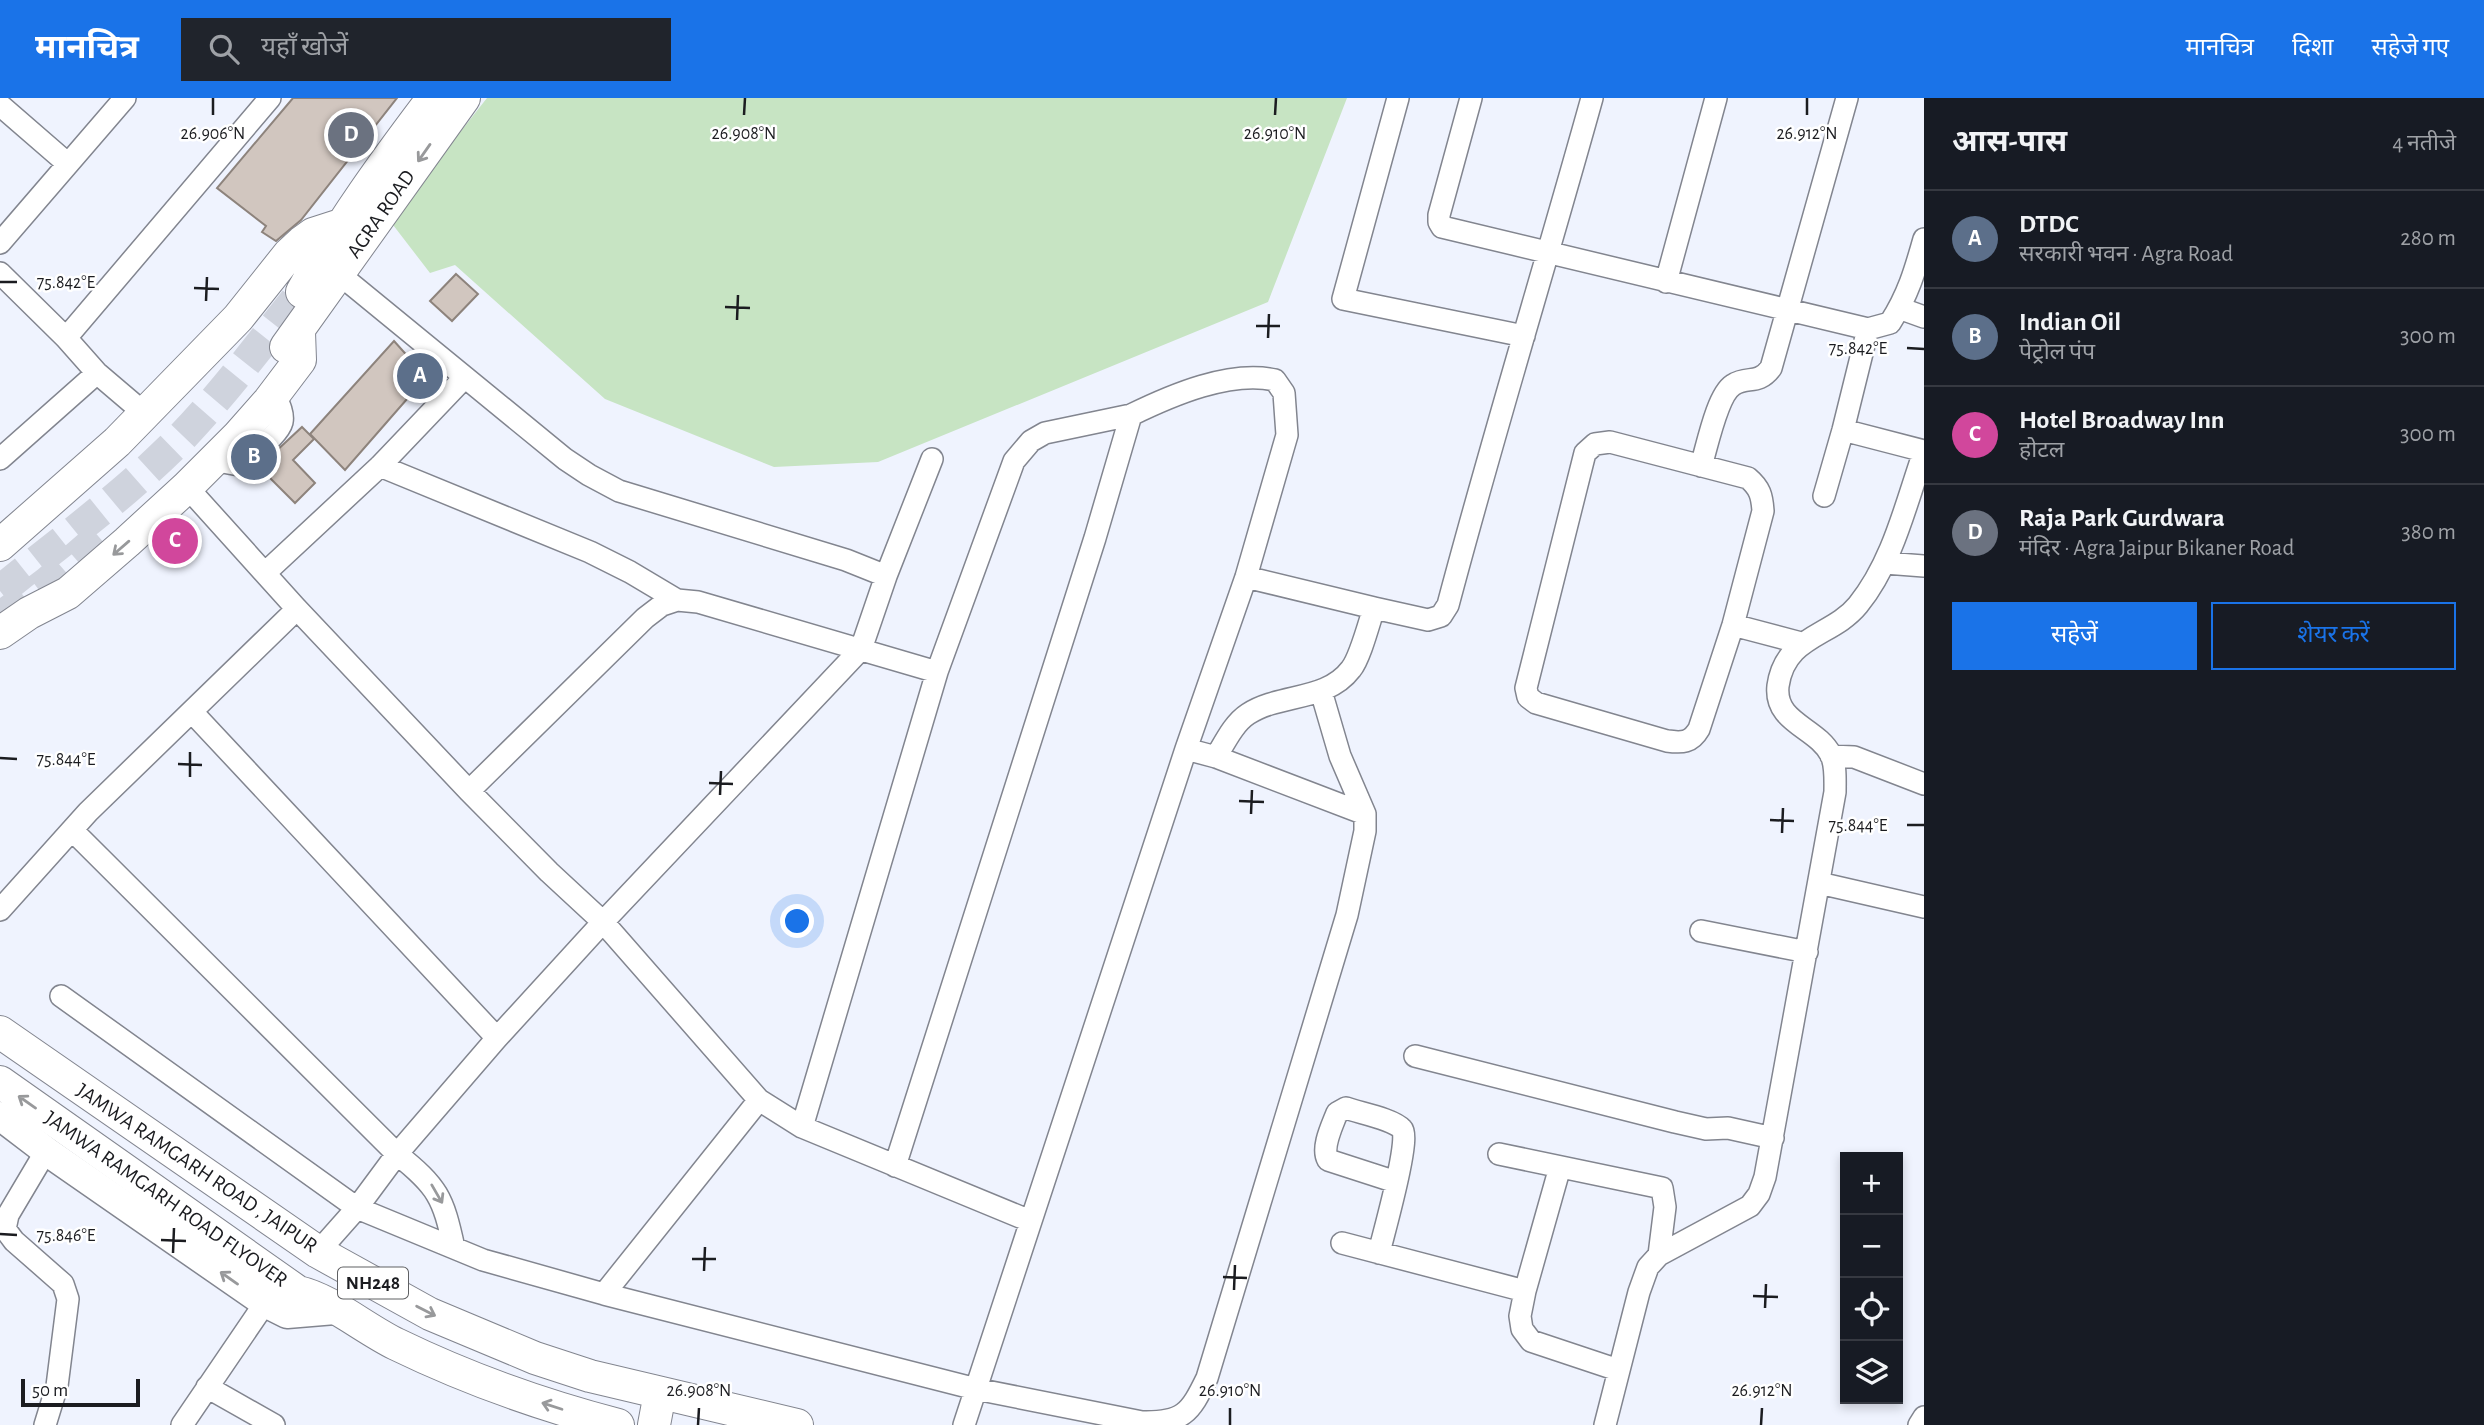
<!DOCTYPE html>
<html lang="hi">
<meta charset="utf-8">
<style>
:root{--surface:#171b24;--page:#20242c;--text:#f1f3f6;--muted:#9ea1a6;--line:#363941;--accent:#1a73e8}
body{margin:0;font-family:"Alegreya Sans","Noto Sans Devanagari",sans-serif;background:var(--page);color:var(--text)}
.controls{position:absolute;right:21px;bottom:21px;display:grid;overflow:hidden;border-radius:0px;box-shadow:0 4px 10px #0003}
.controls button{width:63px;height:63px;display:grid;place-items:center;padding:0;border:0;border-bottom:2px solid var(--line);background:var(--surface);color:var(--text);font:35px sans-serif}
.scale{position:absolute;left:21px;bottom:18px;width:119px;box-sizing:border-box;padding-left:7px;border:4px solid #1b1c20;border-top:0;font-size:19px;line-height:24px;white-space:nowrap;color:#1b1c20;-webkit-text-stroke:5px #fff;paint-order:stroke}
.you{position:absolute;left:798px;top:824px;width:24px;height:24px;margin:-18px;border:5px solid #fff;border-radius:50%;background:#1a73e8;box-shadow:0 0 0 10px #1a73e833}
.badge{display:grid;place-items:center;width:46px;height:46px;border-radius:50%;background:var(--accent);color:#fff;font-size:23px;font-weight:700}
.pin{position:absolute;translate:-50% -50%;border:4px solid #fff;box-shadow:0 2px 7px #0006}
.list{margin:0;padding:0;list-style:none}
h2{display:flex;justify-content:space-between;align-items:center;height:91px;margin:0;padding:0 28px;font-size:30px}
h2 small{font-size:23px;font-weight:400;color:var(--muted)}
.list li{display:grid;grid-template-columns:46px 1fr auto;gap:21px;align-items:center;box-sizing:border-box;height:98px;padding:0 28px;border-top:2px solid var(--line)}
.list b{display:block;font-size:26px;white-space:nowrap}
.list p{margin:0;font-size:23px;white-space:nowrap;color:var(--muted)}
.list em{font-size:23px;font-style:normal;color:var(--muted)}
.actions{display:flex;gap:14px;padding:21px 28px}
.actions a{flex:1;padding:16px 0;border:2px solid var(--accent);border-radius:0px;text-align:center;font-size:24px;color:var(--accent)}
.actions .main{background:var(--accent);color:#fff}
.icon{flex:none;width:38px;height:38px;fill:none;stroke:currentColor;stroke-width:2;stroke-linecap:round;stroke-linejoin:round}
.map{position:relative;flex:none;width:1924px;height:1327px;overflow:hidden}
header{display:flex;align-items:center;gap:42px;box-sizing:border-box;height:98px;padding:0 35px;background:var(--accent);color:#fff}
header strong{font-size:33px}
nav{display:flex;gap:38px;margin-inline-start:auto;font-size:24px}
.search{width:490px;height:63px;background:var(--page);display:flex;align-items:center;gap:18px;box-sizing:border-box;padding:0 24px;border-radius:0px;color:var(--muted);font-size:26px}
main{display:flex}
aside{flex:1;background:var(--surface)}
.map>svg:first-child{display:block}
</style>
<header>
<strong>मानचित्र</strong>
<div class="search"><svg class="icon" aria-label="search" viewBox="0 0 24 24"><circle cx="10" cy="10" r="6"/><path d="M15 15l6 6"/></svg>यहाँ खोजें</div>
<nav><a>मानचित्र</a><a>दिशा</a><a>सहेजे गए</a></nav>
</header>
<main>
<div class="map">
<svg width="1924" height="1327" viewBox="0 0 1924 1327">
<rect width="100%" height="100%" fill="#eff3fe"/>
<path fill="#c7e4c3" d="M487,0H1347L1268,204L878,364L774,369L605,301L455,167L430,175L390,123Z"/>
<path fill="#d1c6bf" stroke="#8d837c" stroke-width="2" d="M293,0H397L301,122L276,143L262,134L266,128L217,90Z
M456,176L478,196L452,223L430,203Z
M394,243L411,262L428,277L345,372L310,336Z
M302,329L314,341L293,362L315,385L295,405L259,369Z"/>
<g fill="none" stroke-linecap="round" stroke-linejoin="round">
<path stroke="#cfd3dd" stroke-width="32" stroke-dasharray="32 16" stroke-linecap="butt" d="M0,493C58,446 119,401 172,349C220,301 260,246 302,194
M0,520L48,484L102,437"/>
<g stroke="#82858f" stroke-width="24">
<path id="minor" d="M1398,0L1343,201L1524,238
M1471,0L1439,117V124L1442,129L1868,231L1890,225C1908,197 1915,173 1924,141
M0,7L68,66
M0,145L125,0
M0,175L66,240L97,275L144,315
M1666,184L1716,0
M1899,210L1924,219
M66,240L270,0
M1843,332L1924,353
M1610,344L1748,380C1760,390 1762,398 1763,413L1733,527L1699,631C1691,645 1682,645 1667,643L1536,605L1528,599L1526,590L1585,355L1595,346Z
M0,361L97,275
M212,362L239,367L246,363C255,354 279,336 282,324C284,315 278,304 274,295
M380,368L590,454L630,474L677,502
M1701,368C1707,349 1717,297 1733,287C1748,277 1757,288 1771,270L1847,0
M187,389L297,511L469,693L549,774L603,824L759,1002L802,1029L1030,1123
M1824,398L1843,332L1868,231
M1885,465L1924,468
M265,475L380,368L464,280
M886,478L932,361
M1246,479L1374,510
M1733,527L1801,545
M192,614L497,940
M1186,651L1216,659L1365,716
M1831,658L1854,659L1924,686
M1216,659C1225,644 1234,625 1248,616C1280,595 1326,604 1351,571C1360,560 1369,525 1374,510L1428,522L1441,518L1448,507C1493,337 1545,169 1592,0
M469,693L645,520L662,507L677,502L698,504L937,574
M72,732L397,1056C438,1089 443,1099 454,1150
M1819,785L1924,809
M0,812L88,714L297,511
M1701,833L1807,854
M61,898L357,1110L483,1162L604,1196L976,1291L1142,1324C1183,1325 1190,1315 1207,1280L1347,817L1365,733V716L1340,658L1321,593
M1415,958L1675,1024L1706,1031L1728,1030L1773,1040
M802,1029L937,574L1014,363L1031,343L1045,335L1131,317
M1499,1056L1662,1090L1665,1109L1659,1157
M895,1068L1095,440L1131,317C1172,297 1230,272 1275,282L1284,295L1287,337L1246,479L1186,651L964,1327
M1560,1069L1525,1193L1520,1218L1522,1231L1531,1243L1618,1272
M1342,1145L1525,1193
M318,1154L357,1110L397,1056L497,940L603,824L861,551L886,478L846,462L619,393L589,377L565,361L339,176
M1379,1155C1383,1137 1411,1040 1402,1031C1393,1021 1360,1015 1346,1010L1337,1015C1332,1028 1321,1050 1328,1062L1396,1084
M604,1196L759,1002
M207,1289L274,1327
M45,1327L57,1288L68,1201L63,1186L14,1143L5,1131L8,1117L46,1053
M182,1327L265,1205
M1605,1327L1639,1194L1648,1169L1659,1157L1750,1108L1759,1096L1765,1079L1835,694C1835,682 1836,667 1831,657C1817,629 1774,625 1778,588C1785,537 1832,539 1858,507C1893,464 1906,405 1924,354
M1919,1327L1924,1319"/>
</g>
<g stroke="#82858f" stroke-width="31">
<path id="major" d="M0,1018L46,1053L265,1205L287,1216L335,1212"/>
</g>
<g stroke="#82858f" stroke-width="34">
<path id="highway" d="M302,194C340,125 386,62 433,0
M286,249L464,0
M0,447L117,344L238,220L289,156L302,144L313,136L344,126
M0,535L29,515L68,495L127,444L187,389L238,338L269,303L300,262L299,234
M0,934L318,1154L430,1216L535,1260L590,1278L797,1327
M0,984L298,1194C330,1201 365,1231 396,1246C468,1281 541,1307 618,1327
M654,1327L660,1295"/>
</g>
<use href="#minor" stroke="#fff" stroke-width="21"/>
<use href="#major" stroke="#fff" stroke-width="28"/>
<use href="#highway" stroke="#fff" stroke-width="32"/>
</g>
<defs><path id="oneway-shaft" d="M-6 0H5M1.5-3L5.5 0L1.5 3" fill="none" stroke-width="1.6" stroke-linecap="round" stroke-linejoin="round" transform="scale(1.75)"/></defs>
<g stroke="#98999b">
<use href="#oneway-shaft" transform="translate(424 55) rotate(125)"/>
<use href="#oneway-shaft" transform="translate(121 450) rotate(139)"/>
<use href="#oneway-shaft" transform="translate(27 1004) rotate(-145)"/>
<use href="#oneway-shaft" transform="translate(437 1096) rotate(60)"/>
<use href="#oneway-shaft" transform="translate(229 1180) rotate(-145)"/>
<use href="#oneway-shaft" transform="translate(426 1213) rotate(27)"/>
<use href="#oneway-shaft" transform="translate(552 1308) rotate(-162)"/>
</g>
<path fill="none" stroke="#1b1c20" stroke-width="2.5" d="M213,17V0M744,17L745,0M1275,17L1276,0M1807,17V0M0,184H17M194,190L219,191M206,203L207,179M725,209L750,210M737,222L738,197M1256,228H1280M1268,240L1269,216M1907,250L1924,251M0,660L17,661M178,666L202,667M190,679V654M709,685L733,686M720,697L721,673M1239,703L1264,704M1251,716L1252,692M1770,722L1794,723M1907,727H1924M1782,735L1783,710M0,1136L17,1137M161,1142L186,1143M173,1155L174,1130M692,1161H716M704,1173L705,1149M1223,1179L1247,1180M1234,1192L1235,1167M1753,1198L1778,1199M1765,1210L1766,1186M698,1327L699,1310M1230,1327V1310M1761,1327L1762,1310"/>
<g text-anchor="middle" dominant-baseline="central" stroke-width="5" stroke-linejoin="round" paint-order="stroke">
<rect fill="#fff" stroke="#5f6063" stroke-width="2" x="338" y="1169.5" width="70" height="31" rx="5"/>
<g font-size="19" font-weight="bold" fill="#1b1c20">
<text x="373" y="1185">NH248</text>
</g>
<g font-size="21" fill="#1b1c20" stroke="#fff">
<text transform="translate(381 116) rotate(-55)">AGRA ROAD</text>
<text transform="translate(197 1070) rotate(34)">JAMWA RAMGARH ROAD , JAIPUR</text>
<text transform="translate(166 1101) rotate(35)">JAMWA RAMGARH ROAD FLYOVER</text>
</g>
</g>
<g font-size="18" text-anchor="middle" fill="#1b1c20" stroke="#fff" stroke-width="5" stroke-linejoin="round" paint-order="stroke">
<text x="213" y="41">26.906°N</text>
<text x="744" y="41">26.908°N</text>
<text x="1275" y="41">26.910°N</text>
<text x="1807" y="41">26.912°N</text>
<text x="66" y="190">75.842°E</text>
<text x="1858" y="256">75.842°E</text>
<text x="66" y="667">75.844°E</text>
<text x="1858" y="733">75.844°E</text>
<text x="66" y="1143">75.846°E</text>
<text x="699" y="1298">26.908°N</text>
<text x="1230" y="1298">26.910°N</text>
<text x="1762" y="1298">26.912°N</text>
</g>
</svg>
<div class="controls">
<button>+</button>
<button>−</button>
<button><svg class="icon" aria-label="locate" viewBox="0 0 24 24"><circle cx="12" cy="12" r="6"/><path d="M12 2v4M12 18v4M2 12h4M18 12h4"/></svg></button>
<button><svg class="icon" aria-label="layers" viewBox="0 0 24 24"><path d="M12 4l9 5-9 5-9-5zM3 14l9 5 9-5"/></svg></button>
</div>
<div class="scale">50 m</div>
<div class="you"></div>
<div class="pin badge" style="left:420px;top:278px;background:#5c6f8a">A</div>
<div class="pin badge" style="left:254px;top:359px;background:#5c6f8a">B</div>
<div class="pin badge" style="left:175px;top:443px;background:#d1479c">C</div>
<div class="pin badge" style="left:351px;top:37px;background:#6b7280">D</div>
</div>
<aside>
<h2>आस-पास<small>4 नतीजे</small></h2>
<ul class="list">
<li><span class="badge" style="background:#5c6f8a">A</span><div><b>DTDC</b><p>सरकारी भवन · Agra Road</p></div><em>280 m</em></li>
<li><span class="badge" style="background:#5c6f8a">B</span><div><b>Indian Oil</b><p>पेट्रोल पंप</p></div><em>300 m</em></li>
<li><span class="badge" style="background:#d1479c">C</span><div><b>Hotel Broadway Inn</b><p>होटल</p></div><em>300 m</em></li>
<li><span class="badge" style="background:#6b7280">D</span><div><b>Raja Park Gurdwara</b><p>मंदिर · Agra Jaipur Bikaner Road</p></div><em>380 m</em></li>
</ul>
<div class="actions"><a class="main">सहेजें</a><a>शेयर करें</a></div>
</aside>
</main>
